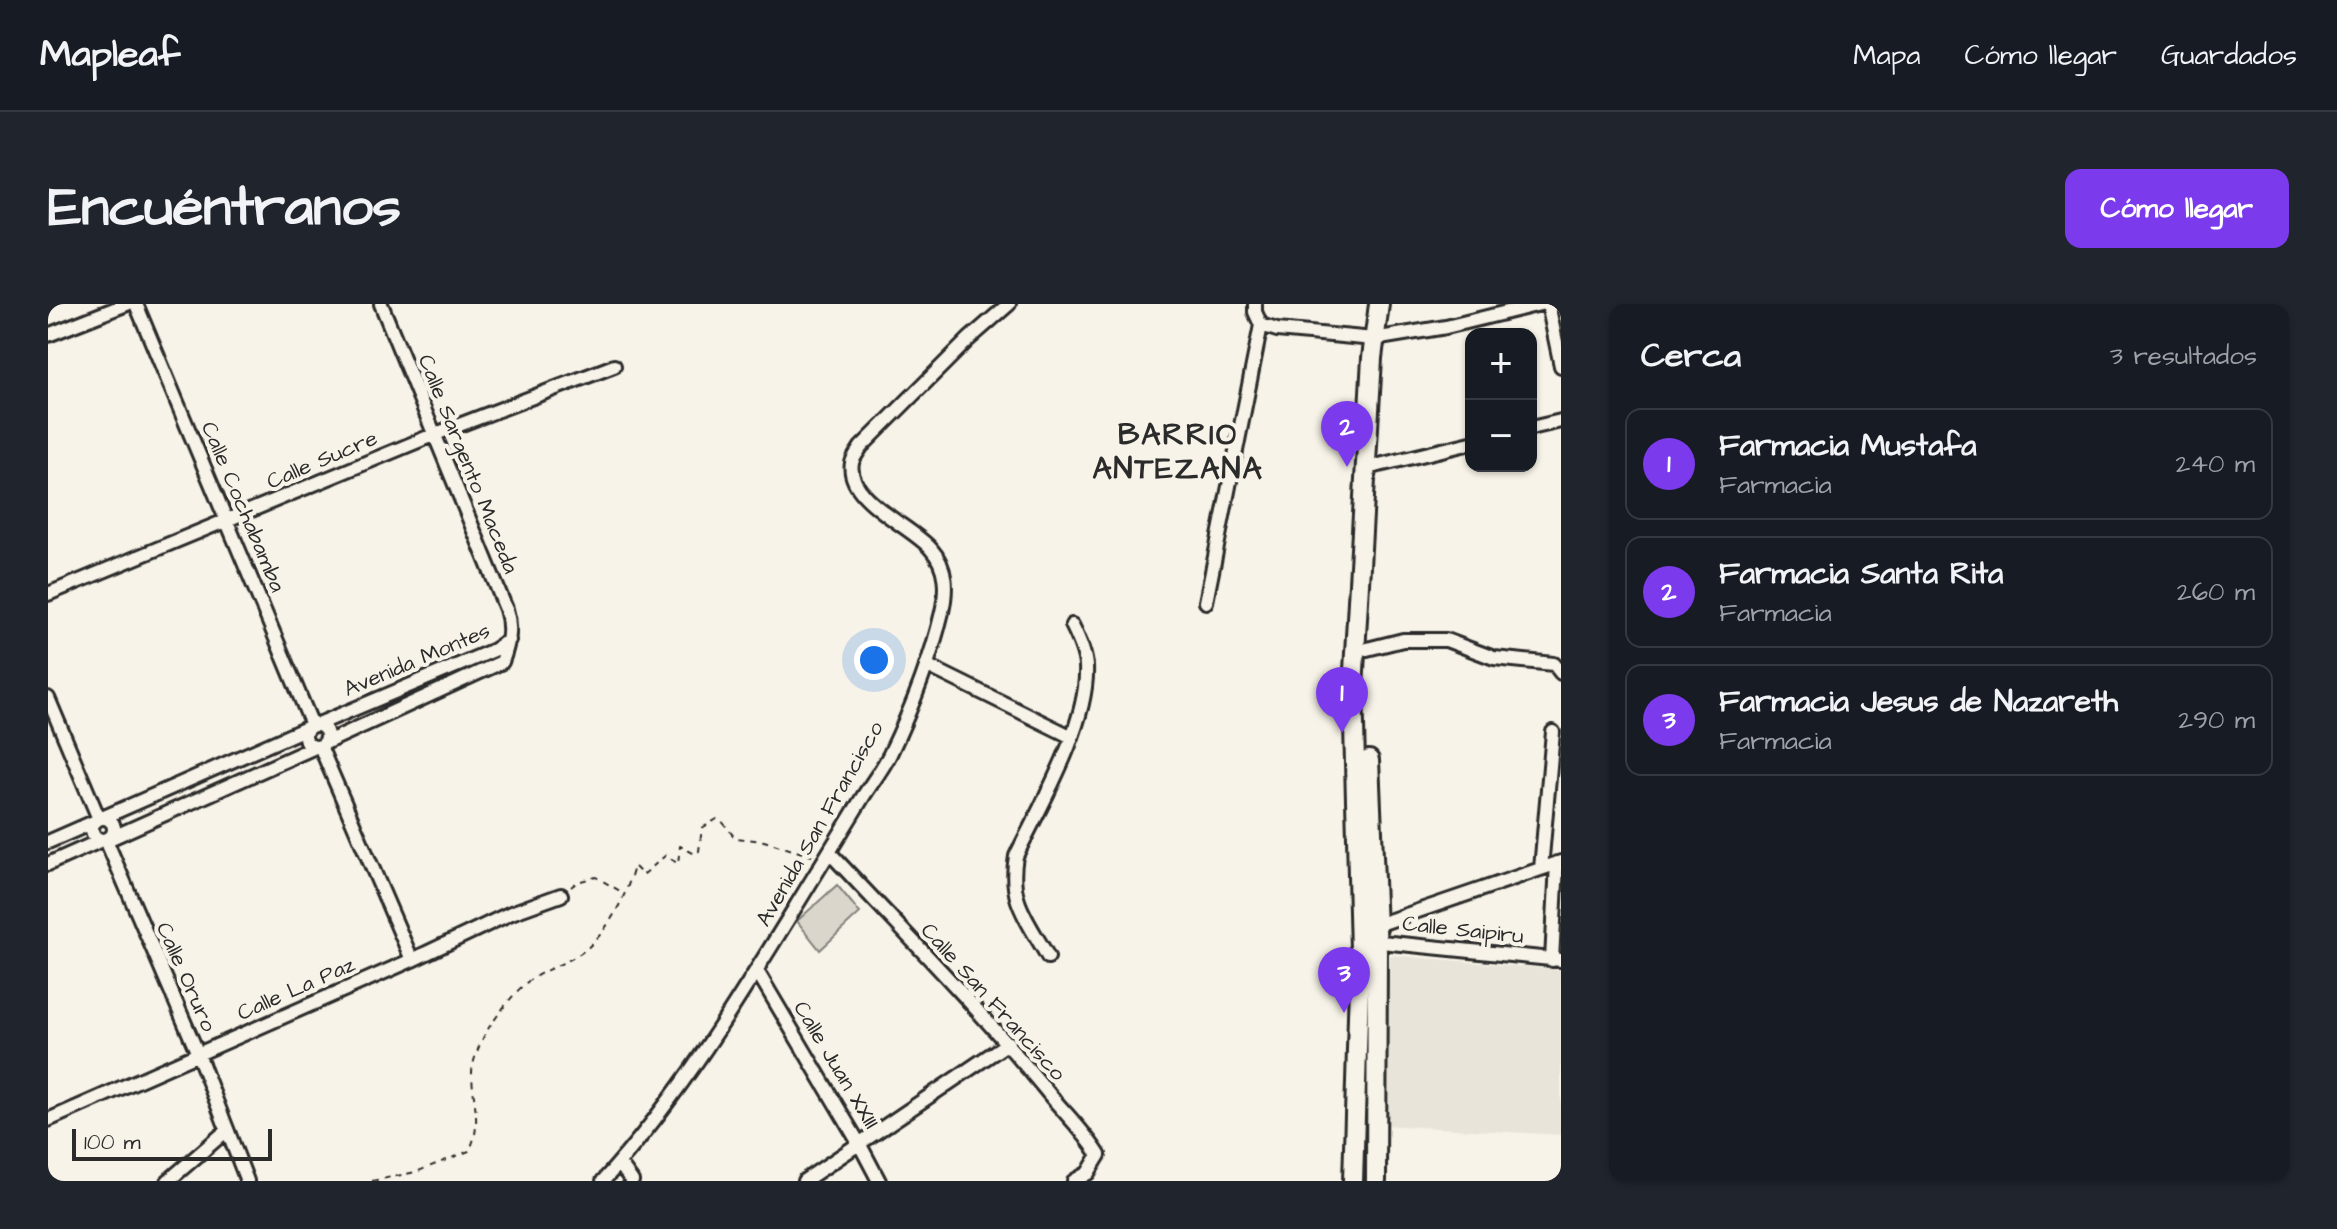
<!DOCTYPE html>
<html lang="es">
<meta charset="utf-8">
<style>
:root{--surface:#171b24;--page:#20242c;--text:#f1f3f6;--muted:#9ea1a6;--line:#363941;--accent:#7c3aed}
body{margin:0;font-family:"Architects Daughter",sans-serif;background:var(--page);color:var(--text)}
.controls{position:absolute;right:24px;top:24px;display:grid;overflow:hidden;border-radius:16px;box-shadow:0 2px 6px #0004}
.controls button{width:72px;height:72px;display:grid;place-items:center;padding:0;border:0;border-bottom:2px solid var(--line);background:var(--surface);color:var(--text);font:40px sans-serif}
.scale{position:absolute;left:24px;bottom:20px;width:200px;box-sizing:border-box;padding-left:8px;border:4px solid #2b2b2b;border-top:0;font-size:22px;line-height:28px;white-space:nowrap;color:#2b2b2b;-webkit-text-stroke:6px #f7f3e8;paint-order:stroke}
.you{position:absolute;left:826px;top:356px;width:28px;height:28px;margin:-20px;border:6px solid #fff;border-radius:50%;background:#1a73e8;box-shadow:0 0 0 12px #1a73e833}
.badge{display:grid;place-items:center;width:52px;height:52px;border-radius:50%;background:var(--accent);color:#fff;font-size:26px;font-weight:700}
.pin{position:absolute;translate:-50% -66px;filter:drop-shadow(0 2px 4px #0008)}
.pin::after{content:'';position:absolute;top:42px;width:28px;height:24px;background:inherit;clip-path:polygon(0 0,100% 0,50% 100%)}
.list{margin:0;padding:0;list-style:none}
h2{display:flex;justify-content:space-between;align-items:center;height:104px;margin:0;padding:0 32px;font-size:34px}
h2 small{font-size:26px;font-weight:400;color:var(--muted)}
.list li{display:grid;grid-template-columns:52px 1fr auto;gap:24px;align-items:center;box-sizing:border-box;height:112px;margin:0 16px 16px;padding:0 16px;border:2px solid var(--line);border-radius:16px}
.list b{display:block;font-size:30px;white-space:nowrap}
.list p{margin:0;font-size:26px;white-space:nowrap;color:var(--muted)}
.list em{font-size:26px;font-style:normal;color:var(--muted)}
.map{position:relative;flex:none;width:1513px;height:877px;overflow:hidden;border-radius:16px}
header{display:flex;align-items:center;gap:48px;box-sizing:border-box;height:112px;padding:0 40px;background:var(--surface);border-bottom:2px solid var(--line)}
header strong{font-size:38px}
nav{display:flex;gap:44px;margin-inline-start:auto;font-size:28px}
.intro{display:flex;align-items:center;justify-content:space-between;box-sizing:border-box;height:192px;padding:0 48px}
h1{margin:0;font-size:56px}
.button{padding:20px 36px;border-radius:16px;background:var(--accent);color:#fff;font-size:28px;font-weight:700}
main{display:flex;gap:48px;padding:0 48px}
aside{flex:1;background:var(--surface);border-radius:16px;box-shadow:0 2px 6px #0004}
.map>svg:first-child{display:block}
</style>
<header>
<strong>Mapleaf</strong>
<nav><a>Mapa</a><a>Cómo llegar</a><a>Guardados</a></nav>
</header>
<div class="intro"><h1>Encuéntranos</h1><a class="button">Cómo llegar</a></div>
<main>
<div class="map">
<svg width="1513" height="877" viewBox="0 0 1513 877">
<rect width="100%" height="100%" fill="#f7f3e8"/>
<filter id="ink" filterUnits="userSpaceOnUse"><feTurbulence type="fractalNoise" baseFrequency=".0125" numOctaves="2"/><feDisplacementMap in="SourceGraphic" scale="16" xChannelSelector="R" yChannelSelector="G"/><feConvolveMatrix kernelMatrix="1 2 1 2 8 2 1 2 1" color-interpolation-filters="sRGB"/></filter>
<g filter="url(#ink)">
<path fill="#e8e4da" d="M1342,651L1513,666V831L1336,821Z"/>
<path fill="#dad6cc" stroke="#82807c" stroke-width="2" d="M789,581L812,609L772,646L749,617Z"/>
<g fill="none" stroke-linecap="round" stroke-linejoin="round">
<g stroke="#2b2b2b" stroke-width="18">
<path id="street" d="M88,0L264,421
M1207,0V8L1213,21L1229,26L1326,35L1398,23L1492,0
M1500,0L1513,62
M0,31L79,0
M1483,124L1513,117
M1327,162L1423,139
M0,290L385,131L566,62
M1158,298L1213,21
M1319,345L1355,336H1398L1446,354L1506,360L1513,369
M878,361L1024,433
M0,394L51,515
M257 432a11 11 0 1 1 22 0a11 11 0 1 1-22 0Z
M268,421L446,346L461,336
M277,439L454,358C461,339 464,324 458,305L333,0
M272,442L364,656
M54,514L261,423
M44 525a11 11 0 1 1 22 0a11 11 0 1 1-22 0Z
M61,535L267,443
M58,536L150,750L199,877
M0,538L48,517
M781,548C854,626 929,702 997,785C1016,809 1034,824 1051,851L1040,869L1026,877
M0,560L54,536
M1493,565L1505,428
M1323,623L1513,558
M1323,637L1513,656
M1000,653C979,615 960,597 968,552C993,501 1041,419 1038,362C1037,348 1030,333 1024,321
M1504,656L1509,559
M709,667L812,841L831,877
M0,816L364,656L463,609L513,591
M571,859L584,877
M120,877L178,827
M555,877C634,790 694,690 756,589C775,558 794,527 813,496C822,481 834,466 842,450C863,406 883,355 894,308C899,285 899,263 883,245C865,223 797,195 804,159C805,154 810,148 813,143L921,35L961,0
M756,877L960,739"/>
</g>
<g stroke="#2b2b2b" stroke-width="24">
<path id="secondary" d="M1321,456L1329,648L1328,877
M1305,877L1312,646L1305,384L1324,54L1331,0"/>
</g>
<path stroke="#2b2b2b" stroke-width="2" stroke-dasharray="6 6" stroke-linecap="butt" d="M523,583L529,578L548,573L574,588
M324,877L368,868L421,847C435,821 424,796 424,768C425,754 434,734 442,722C452,708 464,691 478,679C495,665 519,660 537,646C561,626 579,591 586,562L595,571L618,551L630,560L632,542L647,550L651,547L654,524L669,515L673,516L687,534L716,537L764,552"/>
<use href="#street" stroke="#f7f3e8" stroke-width="12"/>
<use href="#secondary" stroke="#f7f3e8" stroke-width="18"/>
</g>
</g>
<g text-anchor="middle" dominant-baseline="central" stroke-width="8" stroke-linejoin="round" paint-order="stroke">
<g font-size="22" fill="#2b2b2b" stroke="#f7f3e8">
<text transform="translate(274 156) rotate(-23)">Calle Sucre</text>
<text transform="translate(420 160) rotate(68)">Calle Sargento Maceda</text>
<text transform="translate(195 203) rotate(67)">Calle Cochabamba</text>
<text transform="translate(369 356) rotate(-23)">Avenida Montes</text>
<text transform="translate(772 520) rotate(-60)">Avenida San Francisco</text>
<text transform="translate(1415 626) rotate(6)">Calle Saipiru</text>
<text transform="translate(138 673) rotate(66)">Calle Oruro</text>
<text transform="translate(248 685) rotate(-24)">Calle La Paz</text>
<text transform="translate(945 698) rotate(48)">Calle San Francisco</text>
<text transform="translate(788 761) rotate(59)">Calle Juan XXIII</text>
</g>
<g font-size="30" font-weight="bold" letter-spacing="2" fill="#2b2b2b" stroke="#f7f3e8">
<text x="1130" y="131">BARRIO<tspan x="1130" dy="34">ANTEZANA</tspan></text>
</g>
</g>
</svg>
<div class="controls">
<button>+</button>
<button>−</button>
</div>
<div class="scale">100 m</div>
<div class="you"></div>
<div class="pin badge" style="left:1294px;top:429px">1</div>
<div class="pin badge" style="left:1299px;top:163px">2</div>
<div class="pin badge" style="left:1296px;top:709px">3</div>
</div>
<aside>
<h2>Cerca<small>3 resultados</small></h2>
<ul class="list">
<li><span class="badge">1</span><div><b>Farmacia Mustafa</b><p>Farmacia</p></div><em>240 m</em></li>
<li><span class="badge">2</span><div><b>Farmacia Santa Rita</b><p>Farmacia</p></div><em>260 m</em></li>
<li><span class="badge">3</span><div><b>Farmacia Jesus de Nazareth</b><p>Farmacia</p></div><em>290 m</em></li>
</ul>
</aside>
</main>
